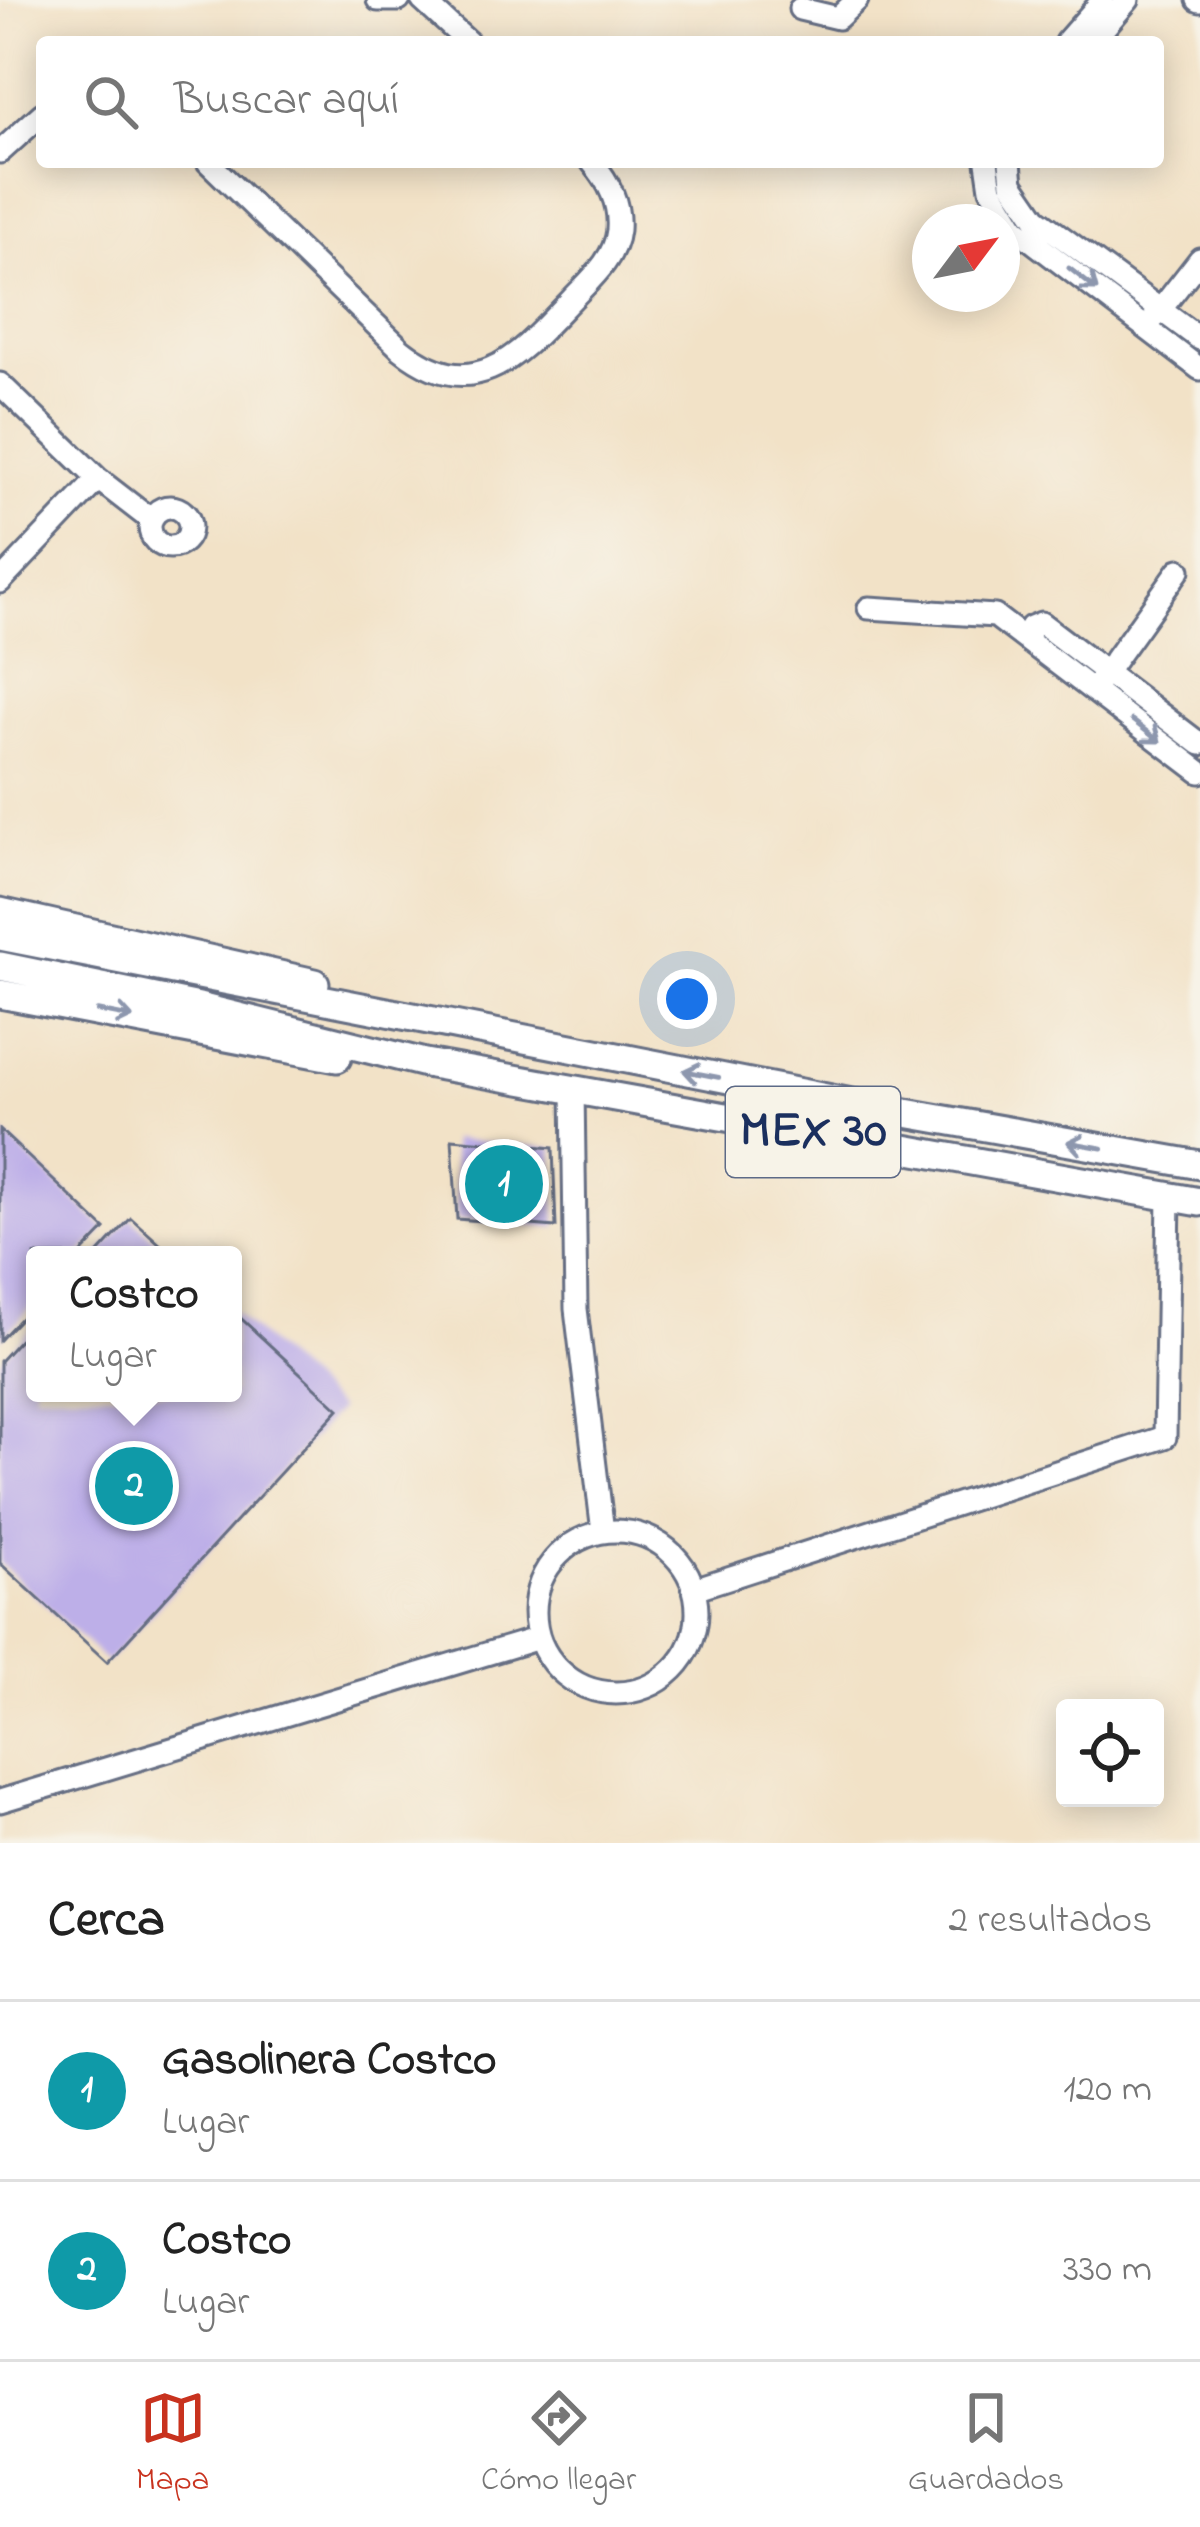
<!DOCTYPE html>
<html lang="es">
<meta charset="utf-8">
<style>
:root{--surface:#fff;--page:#f6f6f6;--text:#222;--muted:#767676;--line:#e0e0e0;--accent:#c8321e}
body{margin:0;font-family:"Indie Flower",sans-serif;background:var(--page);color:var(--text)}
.controls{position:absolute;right:36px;bottom:36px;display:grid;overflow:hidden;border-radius:12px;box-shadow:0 6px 30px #0003}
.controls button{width:108px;height:108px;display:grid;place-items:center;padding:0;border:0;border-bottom:3px solid var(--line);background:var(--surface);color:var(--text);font:60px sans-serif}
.compass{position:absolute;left:912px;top:204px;width:108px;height:108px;border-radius:50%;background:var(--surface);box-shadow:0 6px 30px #0003;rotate:58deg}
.you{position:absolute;left:687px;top:999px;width:42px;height:42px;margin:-30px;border:9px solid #fff;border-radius:50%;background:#1a73e8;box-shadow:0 0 0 18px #1a73e833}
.badge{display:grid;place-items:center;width:78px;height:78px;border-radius:50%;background:var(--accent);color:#fff;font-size:39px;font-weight:700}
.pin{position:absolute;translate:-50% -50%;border:6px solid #fff;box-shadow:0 3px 12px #0006}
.popup{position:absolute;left:26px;top:1246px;width:216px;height:156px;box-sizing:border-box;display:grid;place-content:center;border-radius:12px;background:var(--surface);filter:drop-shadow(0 3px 9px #0005);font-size:39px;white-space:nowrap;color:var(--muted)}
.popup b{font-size:45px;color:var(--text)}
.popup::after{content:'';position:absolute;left:50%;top:100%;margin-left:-24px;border:24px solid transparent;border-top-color:var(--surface)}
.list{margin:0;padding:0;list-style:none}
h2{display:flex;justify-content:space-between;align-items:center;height:156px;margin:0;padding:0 48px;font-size:51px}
h2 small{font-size:39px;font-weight:400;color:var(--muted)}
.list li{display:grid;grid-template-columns:78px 1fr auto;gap:36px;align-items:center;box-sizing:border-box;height:180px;padding:0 48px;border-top:3px solid var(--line)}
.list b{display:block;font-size:45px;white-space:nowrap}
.list p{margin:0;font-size:39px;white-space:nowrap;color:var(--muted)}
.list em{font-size:39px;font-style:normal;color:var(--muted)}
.icon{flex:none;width:66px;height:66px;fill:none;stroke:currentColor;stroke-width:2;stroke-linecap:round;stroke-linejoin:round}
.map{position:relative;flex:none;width:1200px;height:1843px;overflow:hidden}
.search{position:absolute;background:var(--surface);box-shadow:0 6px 30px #0003;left:36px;right:36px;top:36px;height:132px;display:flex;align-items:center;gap:30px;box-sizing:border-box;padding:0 42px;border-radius:12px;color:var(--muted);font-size:45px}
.sheet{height:516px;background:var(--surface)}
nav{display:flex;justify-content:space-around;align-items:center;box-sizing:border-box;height:168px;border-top:3px solid var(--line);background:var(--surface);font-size:33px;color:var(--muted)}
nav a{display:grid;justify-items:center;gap:6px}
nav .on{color:var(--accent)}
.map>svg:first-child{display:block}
</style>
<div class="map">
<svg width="1200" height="1843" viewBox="0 0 1200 1843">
<rect width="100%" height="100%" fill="#f7f3e8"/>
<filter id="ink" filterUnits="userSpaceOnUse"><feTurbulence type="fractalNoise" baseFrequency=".00833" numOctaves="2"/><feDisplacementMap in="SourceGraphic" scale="24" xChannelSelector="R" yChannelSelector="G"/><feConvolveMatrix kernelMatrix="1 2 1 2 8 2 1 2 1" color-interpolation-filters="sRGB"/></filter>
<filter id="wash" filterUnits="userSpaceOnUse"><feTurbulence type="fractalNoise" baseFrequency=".004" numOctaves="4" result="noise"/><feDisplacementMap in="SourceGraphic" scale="48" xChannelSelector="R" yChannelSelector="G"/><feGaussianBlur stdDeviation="2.7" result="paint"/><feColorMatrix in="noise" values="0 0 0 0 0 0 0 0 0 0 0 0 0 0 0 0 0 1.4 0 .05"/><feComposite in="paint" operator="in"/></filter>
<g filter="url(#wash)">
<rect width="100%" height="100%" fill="#f2e2c7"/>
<g id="blocks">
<path fill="#bdafe8" d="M0,1130L105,1229L80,1255H35V1303L0,1340Z
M452,1139L553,1148L556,1227L457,1219Z
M131,1218L172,1255H97Z
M233,1311L339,1409L107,1662L0,1563V1361L35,1323V1393H233Z"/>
</g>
</g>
<g filter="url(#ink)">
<use href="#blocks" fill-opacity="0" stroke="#666e83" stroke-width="3"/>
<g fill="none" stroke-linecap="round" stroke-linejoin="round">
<g stroke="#666e83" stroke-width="27">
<path id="minor" d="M378,0H399
M422,0L468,42
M1198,0L1200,1
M800,9L838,18L857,0
M1066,42L1103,0
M1092,42L1128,0
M0,152L42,114
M208,162L401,349C476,409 521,352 572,299C591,279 615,259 618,230C620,203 609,182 592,162
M987,162L991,189L1015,228L1200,369
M1010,162L1012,183L1036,218L1200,339
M1154,318L1200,259
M0,384L98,479L151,520
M150 527a20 20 0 1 1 40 0a20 20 0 1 1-40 0Z
M0,582L98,479
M869,608L995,616L1200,772
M1027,637L1031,627L1041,623L1200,744
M1099,682L1179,570
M573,1089L576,1309L603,1532
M535 1612a81 81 0 1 1 162 0a81 81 0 1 1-162 0Z
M697,1588L1165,1437L1169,1197
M0,1801L539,1638"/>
</g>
<g stroke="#666e83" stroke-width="33">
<path id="major" d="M0,912L315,983
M0,936L872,1107L1200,1165
M0,966L199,1007L425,1063L1200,1202
M0,994L337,1058"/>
</g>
<use href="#minor" stroke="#fff" stroke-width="21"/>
<use href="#major" stroke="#fff" stroke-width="27"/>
</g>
<defs><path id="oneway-shaft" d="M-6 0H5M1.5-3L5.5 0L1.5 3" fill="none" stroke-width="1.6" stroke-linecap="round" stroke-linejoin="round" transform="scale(3)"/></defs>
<g stroke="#8d97ae">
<use href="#oneway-shaft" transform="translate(1083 279) rotate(38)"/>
<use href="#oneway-shaft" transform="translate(1146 731) rotate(38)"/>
<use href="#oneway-shaft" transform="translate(115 1014) rotate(11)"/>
<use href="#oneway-shaft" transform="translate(701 1074) rotate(-169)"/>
<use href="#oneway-shaft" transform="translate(1085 1145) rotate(-170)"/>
</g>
</g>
<g text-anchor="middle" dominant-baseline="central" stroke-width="12" stroke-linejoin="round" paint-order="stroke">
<rect fill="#f7f3e8" stroke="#5d6a87" stroke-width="3" x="726" y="1087" width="174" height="90" rx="9"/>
<g font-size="51" font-weight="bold" fill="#1b2f5e">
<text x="813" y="1132">MEX 30</text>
</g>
</g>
</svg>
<div class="controls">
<button><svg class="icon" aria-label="locate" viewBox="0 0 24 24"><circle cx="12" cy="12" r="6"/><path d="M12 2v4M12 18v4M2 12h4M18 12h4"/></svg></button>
</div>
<svg class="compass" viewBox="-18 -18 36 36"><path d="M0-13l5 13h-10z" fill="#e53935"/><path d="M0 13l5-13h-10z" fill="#767676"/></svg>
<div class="you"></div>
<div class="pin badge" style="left:504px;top:1184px;background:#0f9aa8">1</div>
<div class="pin badge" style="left:134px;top:1486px;background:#0f9aa8">2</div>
<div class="popup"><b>Costco</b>Lugar</div>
<div class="search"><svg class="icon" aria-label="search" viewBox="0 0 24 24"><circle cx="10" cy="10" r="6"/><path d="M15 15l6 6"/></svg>Buscar aquí</div>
</div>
<section class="sheet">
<h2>Cerca<small>2 resultados</small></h2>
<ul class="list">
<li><span class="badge" style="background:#0f9aa8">1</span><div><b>Gasolinera Costco</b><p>Lugar</p></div><em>120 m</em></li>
<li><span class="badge" style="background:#0f9aa8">2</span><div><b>Costco</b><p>Lugar</p></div><em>330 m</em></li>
</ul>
</section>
<nav>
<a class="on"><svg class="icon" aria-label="map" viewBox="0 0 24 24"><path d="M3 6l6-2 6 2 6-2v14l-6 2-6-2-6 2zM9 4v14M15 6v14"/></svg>Mapa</a>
<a><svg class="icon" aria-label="directions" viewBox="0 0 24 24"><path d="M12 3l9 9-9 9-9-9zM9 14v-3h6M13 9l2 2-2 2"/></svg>Cómo llegar</a>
<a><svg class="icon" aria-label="saved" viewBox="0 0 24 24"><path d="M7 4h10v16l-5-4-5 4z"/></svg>Guardados</a>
</nav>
